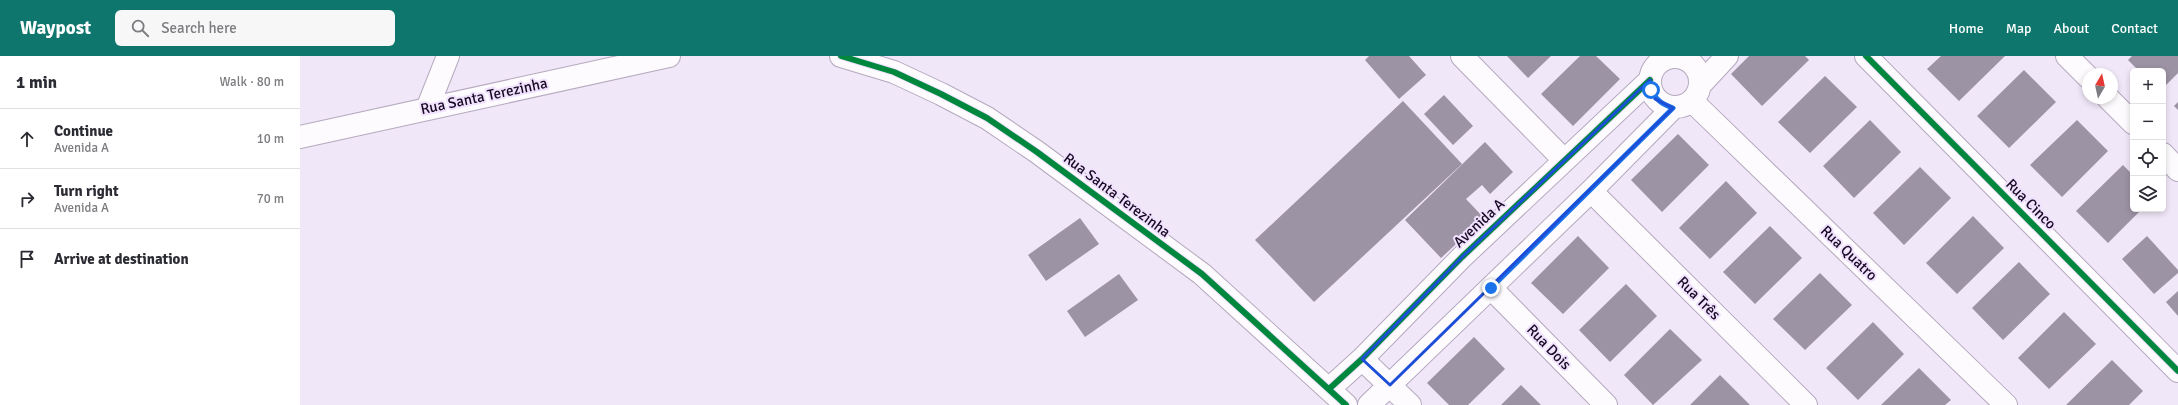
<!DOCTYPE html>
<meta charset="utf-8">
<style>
:root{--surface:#fff;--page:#f7f7f7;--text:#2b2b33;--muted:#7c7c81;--line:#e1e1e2;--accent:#0f766e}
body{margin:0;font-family:Signika,sans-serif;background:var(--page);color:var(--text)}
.controls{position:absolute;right:12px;top:12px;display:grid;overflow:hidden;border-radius:6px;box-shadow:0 2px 6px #0003}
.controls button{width:36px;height:36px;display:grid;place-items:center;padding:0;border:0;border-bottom:1px solid var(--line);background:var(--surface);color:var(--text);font:20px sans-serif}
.compass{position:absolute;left:1782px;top:12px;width:36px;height:36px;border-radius:50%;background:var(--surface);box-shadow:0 2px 6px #0003;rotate:9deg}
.stop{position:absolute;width:12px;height:12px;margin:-9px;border:3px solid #1a73e8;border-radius:50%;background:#fff}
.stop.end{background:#1a73e8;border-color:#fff;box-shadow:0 1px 4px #0008}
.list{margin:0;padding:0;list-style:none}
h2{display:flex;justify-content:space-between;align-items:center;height:52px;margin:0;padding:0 16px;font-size:17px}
h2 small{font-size:13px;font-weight:400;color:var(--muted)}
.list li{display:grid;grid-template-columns:26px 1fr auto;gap:12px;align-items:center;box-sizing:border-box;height:60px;padding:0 16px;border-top:1px solid var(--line)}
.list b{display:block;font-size:15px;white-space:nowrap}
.list p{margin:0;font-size:13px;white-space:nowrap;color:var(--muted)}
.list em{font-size:13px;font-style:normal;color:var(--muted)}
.icon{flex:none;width:22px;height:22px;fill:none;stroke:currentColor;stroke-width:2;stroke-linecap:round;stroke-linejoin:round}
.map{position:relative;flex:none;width:1878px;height:349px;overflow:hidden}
header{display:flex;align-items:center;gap:24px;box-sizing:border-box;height:56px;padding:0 20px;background:var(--accent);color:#fff}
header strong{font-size:19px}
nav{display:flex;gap:22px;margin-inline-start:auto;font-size:14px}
.search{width:280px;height:36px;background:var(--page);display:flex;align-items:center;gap:10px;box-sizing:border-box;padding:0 14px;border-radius:6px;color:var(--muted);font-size:15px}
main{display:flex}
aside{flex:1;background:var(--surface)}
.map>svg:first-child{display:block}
</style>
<header>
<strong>Waypost</strong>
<div class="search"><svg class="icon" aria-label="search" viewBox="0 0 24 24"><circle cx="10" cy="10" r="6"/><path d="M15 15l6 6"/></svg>Search here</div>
<nav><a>Home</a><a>Map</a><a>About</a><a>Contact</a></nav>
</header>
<main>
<aside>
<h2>1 min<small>Walk · 80 m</small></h2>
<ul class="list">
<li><svg class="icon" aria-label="ahead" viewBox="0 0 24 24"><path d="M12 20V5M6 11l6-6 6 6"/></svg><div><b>Continue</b><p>Avenida A</p></div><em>10 m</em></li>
<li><svg class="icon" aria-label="right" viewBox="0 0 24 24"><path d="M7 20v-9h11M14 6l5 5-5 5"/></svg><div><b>Turn right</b><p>Avenida A</p></div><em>70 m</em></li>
<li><svg class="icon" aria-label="arrive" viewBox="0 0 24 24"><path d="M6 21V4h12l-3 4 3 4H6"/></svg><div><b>Arrive at destination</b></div></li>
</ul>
</aside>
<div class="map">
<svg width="1878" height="349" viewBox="0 0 1878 349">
<rect width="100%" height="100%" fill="#f0e7f8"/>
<path fill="#9c93a4" d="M1069,0H1109L1126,19L1099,43L1065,4Z
M1207,0H1251L1228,22Z
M1280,0H1296L1320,23L1273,70L1241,38Z
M1449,0H1505L1509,4L1462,50L1431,18Z
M1641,0H1705L1659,45L1627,13Z
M1832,0H1878V17L1863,32V15H1839L1828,4Z
M1724,14L1756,46L1709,92L1677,60Z
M1525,20L1557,51L1510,97L1478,66Z
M1144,39L1173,70L1153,89L1124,58Z
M1103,45L1162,108L1014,246L955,184Z
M1878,46V54L1874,50Z
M1570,64L1601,96L1554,142L1523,110Z
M1777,64L1808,95L1762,141L1730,109Z
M1378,78L1409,109L1362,156L1331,124Z
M1185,86L1213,116L1190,138L1182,129L1166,143L1184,162L1141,202L1105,164Z
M1823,109L1833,119V153H1842L1808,187L1776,155Z
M1620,111L1651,142L1604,189L1573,157Z
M1426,125L1457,157L1410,203L1379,172Z
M1673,160L1704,192L1657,238L1626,207Z
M780,162L799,188L746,225L728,199Z
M1470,170L1502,202L1455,248L1423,216Z
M1278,180L1309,212L1263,258L1231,227Z
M1847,180L1878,214V217L1854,238L1822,203Z
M1719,206L1750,238L1703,284L1672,252Z
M1520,217L1552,249L1505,294L1473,263Z
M819,218L838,244L785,281L767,255Z
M1326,228L1357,260L1310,306L1279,274Z
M1878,235V260L1866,246Z
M1764,256L1796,288L1749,333L1718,302Z
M1573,266L1604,298L1558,344L1526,312Z
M1370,273L1402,304L1353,349L1324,319Z
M1174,281L1205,313L1168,349H1149L1127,327Z
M1812,304L1843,335L1829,349H1766Z
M1619,312L1651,344L1645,349H1581Z
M1420,319L1450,349H1390Z
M1221,329L1241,349H1201Z"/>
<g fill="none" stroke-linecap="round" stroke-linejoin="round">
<g stroke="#b5a9be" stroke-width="24">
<path id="street" d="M541,0L594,16L641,38L687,62L737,96L902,218L1046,349
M1162,0L1264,104
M1566,0L1878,315
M1767,0L1788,21
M1350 26a25 25 0 1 1 50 0a25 25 0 1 1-50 0Z
M1401,28L1427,0
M1808,42L1833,67
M1392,45L1706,349
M127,53L148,0
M0,81L369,0
M1863,98L1878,114
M1291,135L1506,349
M1191,232L1306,349
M1062,303L1110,349
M1029,333L1062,303L1162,201L1350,24
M1069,349L1291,135L1373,52"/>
</g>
<use href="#street" stroke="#fdfbfe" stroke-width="22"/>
<g stroke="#f0e1fe" stroke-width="8">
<path id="cycleway" d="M541,0L594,16L641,38L687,62L737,96L902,218L1046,349
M1566,0L1878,315
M1029,333L1062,303L1162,201L1350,24"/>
</g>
<use href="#cycleway" stroke="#00873e" stroke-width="6"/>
</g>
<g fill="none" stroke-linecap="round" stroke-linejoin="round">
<path stroke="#1a73e8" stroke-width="5" d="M1191,232L1373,52C1362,48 1356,44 1351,34"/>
</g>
<path fill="none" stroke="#1d4ed8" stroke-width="3" stroke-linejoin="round" d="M1350,24L1355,43L1373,52L1090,329L1062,303L1162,201Z"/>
<g text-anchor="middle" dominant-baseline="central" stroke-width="4" stroke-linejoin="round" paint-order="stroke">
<g font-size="15" fill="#170822" stroke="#f0e1fe">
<text transform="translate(184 40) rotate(-12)">Rua Santa Terezinha</text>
<text transform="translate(817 139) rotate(37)">Rua Santa Terezinha</text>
<text transform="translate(1731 148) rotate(45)">Rua Cinco</text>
<text transform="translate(1179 167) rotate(-43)">Avenida A</text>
<text transform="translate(1549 197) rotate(44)">Rua Quatro</text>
<text transform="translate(1399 242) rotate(45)">Rua Três</text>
<text transform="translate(1249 291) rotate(46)">Rua Dois</text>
</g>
</g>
</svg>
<div class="controls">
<button>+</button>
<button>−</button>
<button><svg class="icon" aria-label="locate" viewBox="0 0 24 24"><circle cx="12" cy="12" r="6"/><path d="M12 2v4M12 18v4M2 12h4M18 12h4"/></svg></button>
<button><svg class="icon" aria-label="layers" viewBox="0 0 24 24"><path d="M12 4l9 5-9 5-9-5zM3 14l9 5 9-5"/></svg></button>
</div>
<svg class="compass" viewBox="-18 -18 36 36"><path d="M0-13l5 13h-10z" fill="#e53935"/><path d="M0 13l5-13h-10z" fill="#7c7c81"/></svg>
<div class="stop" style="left:1351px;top:34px"></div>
<div class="stop end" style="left:1191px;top:232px"></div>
</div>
</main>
